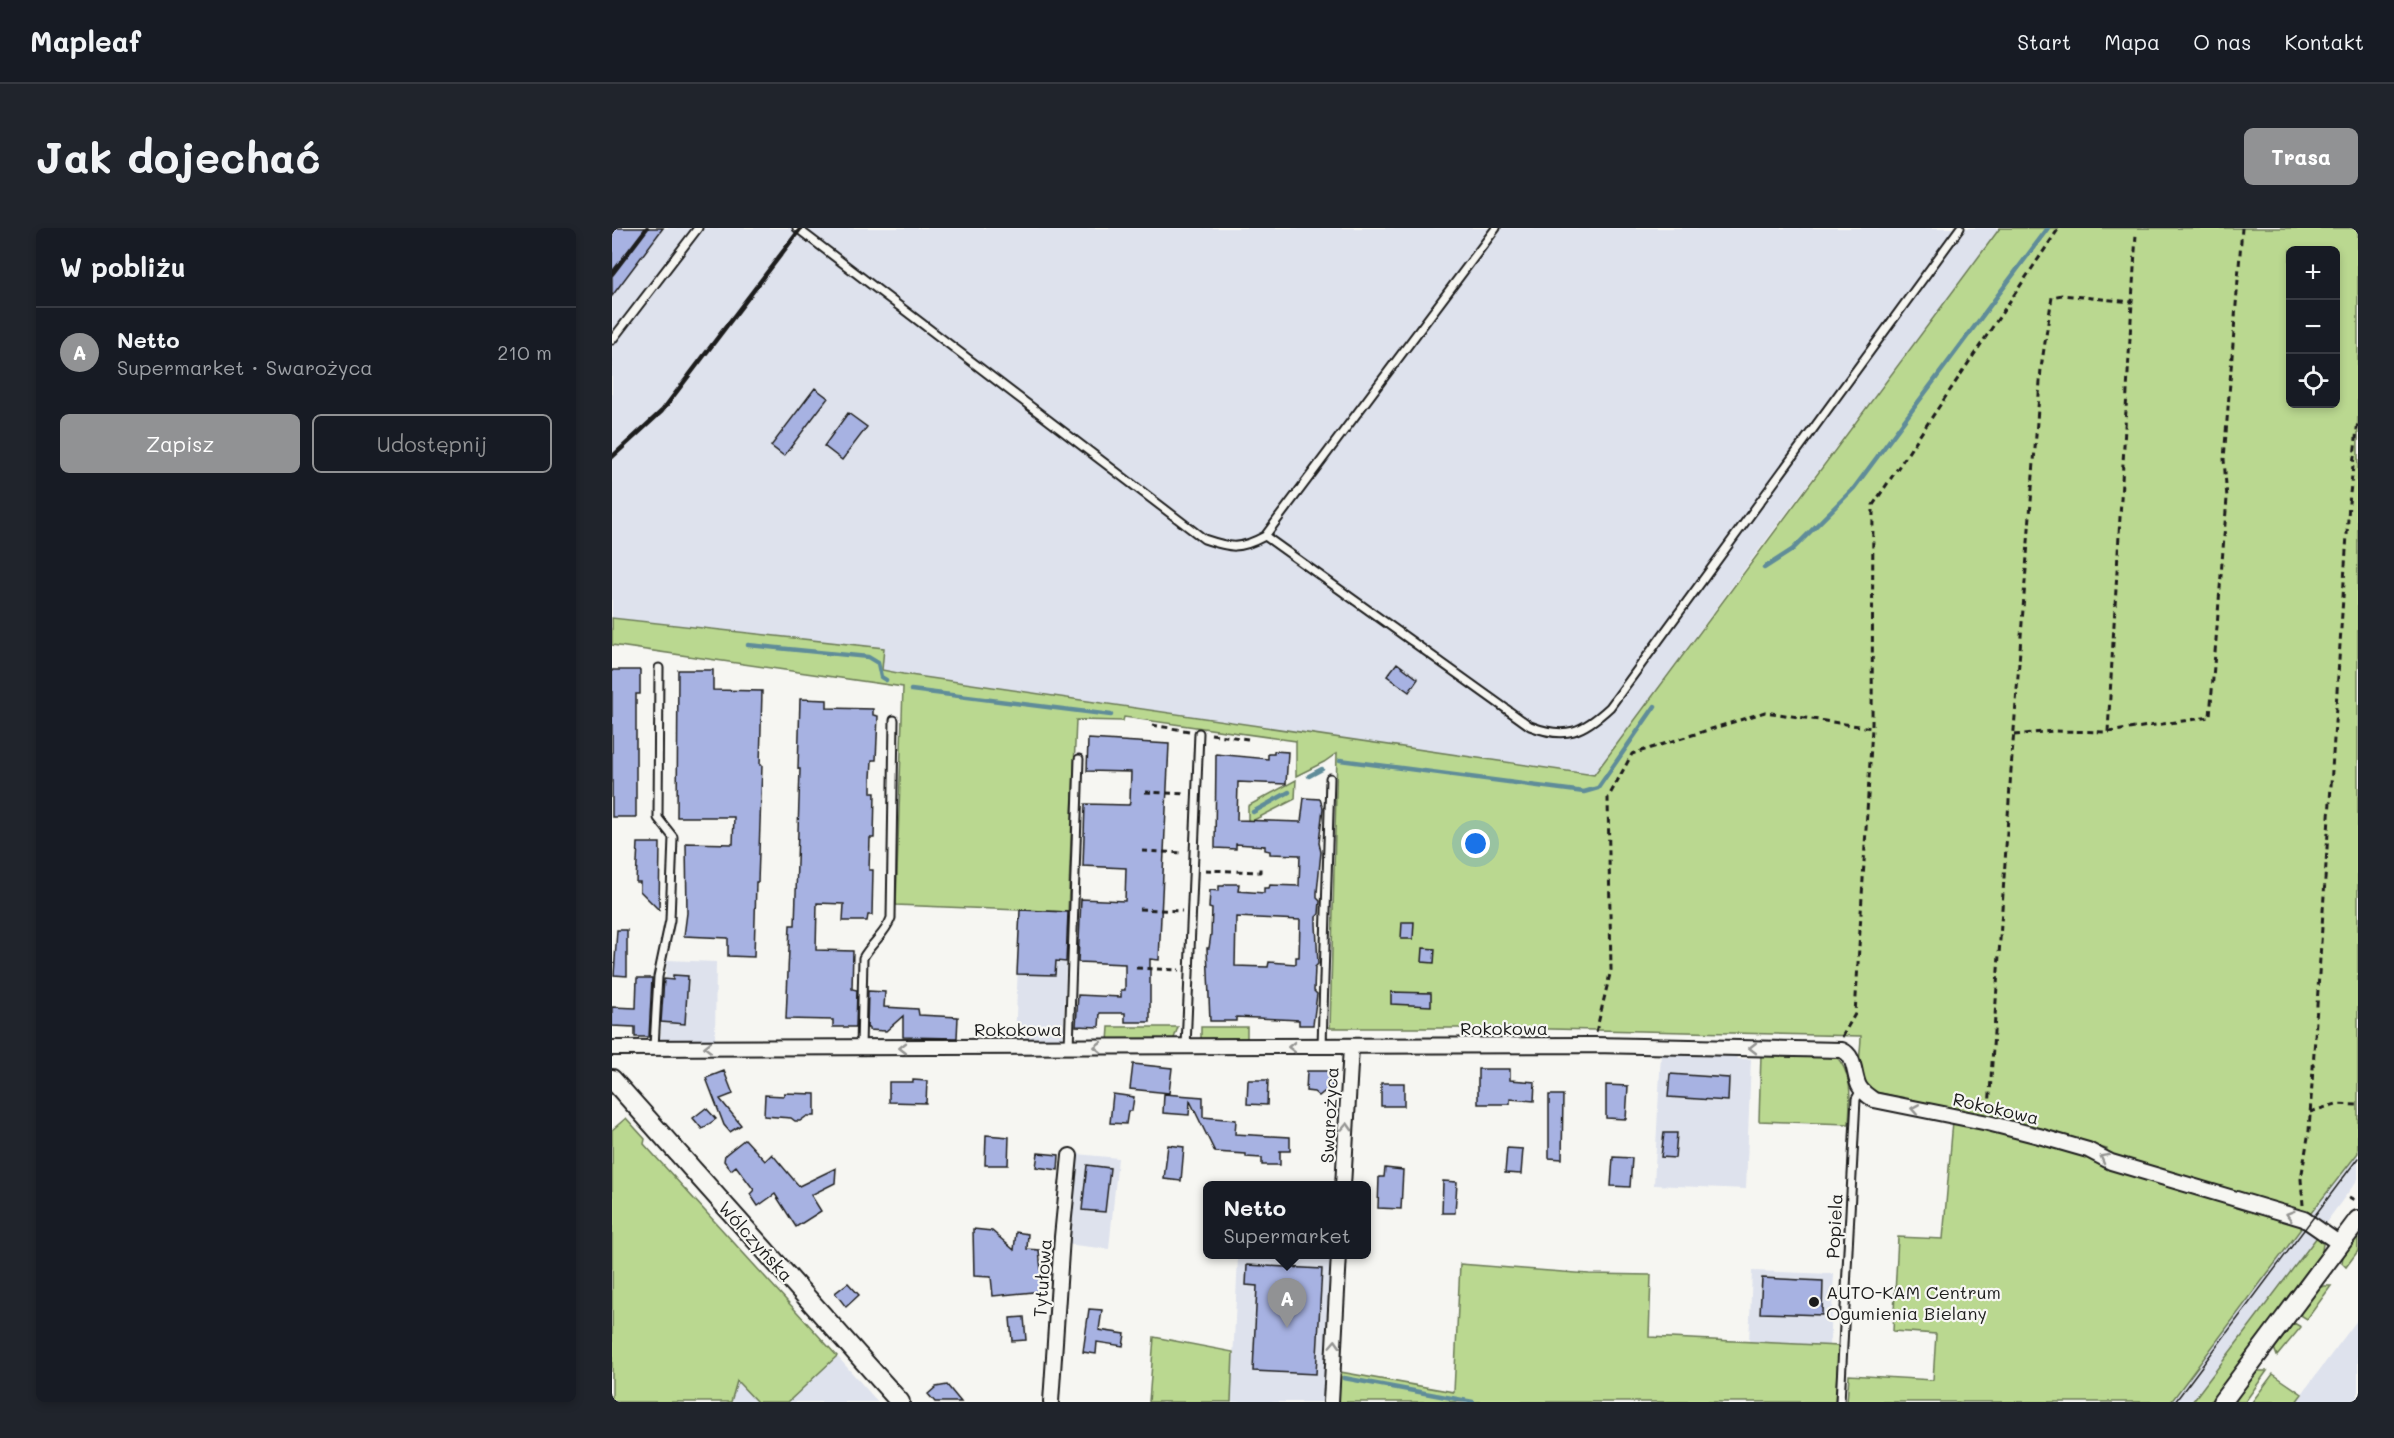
<!DOCTYPE html>
<html lang="pl">
<meta charset="utf-8">
<style>
:root{--surface:#171b24;--page:#20242c;--text:#f1f3f6;--muted:#9ea1a6;--line:#363941;--accent:#919294}
body{margin:0;font-family:Mali,sans-serif;background:var(--page);color:var(--text)}
.controls{position:absolute;right:18px;top:18px;display:grid;overflow:hidden;border-radius:9px;box-shadow:0 3px 9px #0003}
.controls button{width:54px;height:54px;display:grid;place-items:center;padding:0;border:0;border-bottom:2px solid var(--line);background:var(--surface);color:var(--text);font:30px sans-serif}
.you{position:absolute;left:864px;top:616px;width:21px;height:21px;margin:-15px;border:4px solid #fff;border-radius:50%;background:#1a73e8;box-shadow:0 0 0 9px #1a73e833}
.badge{display:grid;place-items:center;width:39px;height:39px;border-radius:50%;background:var(--accent);color:#fff;font-size:20px;font-weight:700}
.pin{position:absolute;translate:-50% -50px;filter:drop-shadow(0 2px 3px #0008)}
.pin::after{content:'';position:absolute;top:32px;width:21px;height:18px;background:inherit;clip-path:polygon(0 0,100% 0,50% 100%)}
.popup{position:absolute;left:591px;top:953px;width:168px;height:78px;box-sizing:border-box;display:grid;place-content:center;border-radius:9px;background:var(--surface);filter:drop-shadow(0 2px 4px #0005);font-size:20px;white-space:nowrap;color:var(--muted)}
.popup b{font-size:22px;color:var(--text)}
.popup::after{content:'';position:absolute;left:50%;top:100%;margin-left:-12px;border:12px solid transparent;border-top-color:var(--surface)}
.list{margin:0;padding:0;list-style:none}
h2{display:flex;justify-content:space-between;align-items:center;height:78px;margin:0;padding:0 24px;font-size:26px}
h2 small{font-size:20px;font-weight:400;color:var(--muted)}
.list li{display:grid;grid-template-columns:39px 1fr auto;gap:18px;align-items:center;box-sizing:border-box;height:90px;padding:0 24px;border-top:2px solid var(--line)}
.list b{display:block;font-size:22px;white-space:nowrap}
.list p{margin:0;font-size:20px;white-space:nowrap;color:var(--muted)}
.list em{font-size:20px;font-style:normal;color:var(--muted)}
.actions{display:flex;gap:12px;padding:18px 24px}
.actions a{flex:1;padding:14px 0;border:2px solid var(--accent);border-radius:9px;text-align:center;font-size:21px;color:var(--accent)}
.actions .main{background:var(--accent);color:#fff}
.icon{flex:none;width:33px;height:33px;fill:none;stroke:currentColor;stroke-width:2;stroke-linecap:round;stroke-linejoin:round}
.map{position:relative;flex:none;width:1746px;height:1174px;overflow:hidden;border-radius:9px}
header{display:flex;align-items:center;gap:36px;box-sizing:border-box;height:84px;padding:0 30px;background:var(--surface);border-bottom:2px solid var(--line)}
header strong{font-size:28px}
nav{display:flex;gap:33px;margin-inline-start:auto;font-size:21px}
.intro{display:flex;align-items:center;justify-content:space-between;box-sizing:border-box;height:144px;padding:0 36px}
h1{margin:0;font-size:42px}
.button{padding:15px 27px;border-radius:9px;background:var(--accent);color:#fff;font-size:21px;font-weight:700}
main{display:flex;gap:36px;padding:0 36px}
aside{flex:1;background:var(--surface);border-radius:9px;box-shadow:0 3px 9px #0003}
.map>svg:first-child{display:block}
</style>
<header>
<strong>Mapleaf</strong>
<nav><a>Start</a><a>Mapa</a><a>O nas</a><a>Kontakt</a></nav>
</header>
<div class="intro"><h1>Jak dojechać</h1><a class="button">Trasa</a></div>
<main>
<aside>
<h2>W pobliżu<small></small></h2>
<ul class="list">
<li><span class="badge">A</span><div><b>Netto</b><p>Supermarket · Swarożyca</p></div><em>210 m</em></li>
</ul>
<div class="actions"><a class="main">Zapisz</a><a>Udostępnij</a></div>
</aside>
<div class="map">
<svg width="1746" height="1174" viewBox="0 0 1746 1174">
<rect width="100%" height="100%" fill="#f6f6f2"/>
<filter id="ink" filterUnits="userSpaceOnUse"><feTurbulence type="fractalNoise" baseFrequency=".0167" numOctaves="2"/><feDisplacementMap in="SourceGraphic" scale="12" xChannelSelector="R" yChannelSelector="G"/><feConvolveMatrix kernelMatrix="1 2 1 2 8 2 1 2 1" color-interpolation-filters="sRGB"/></filter>
<g filter="url(#ink)">
<path fill="#dee2ed" d="M0,0H1388L1138,334L982,547L291,446L270,442L272,420L0,390Z
M408,682L456,684L451,814H403Z
M55,732L104,734L103,813L48,812Z
M1049,825H1122L1126,831H1139L1134,961L1042,957Z
M1746,925V951L1713,996L1699,985Z
M465,926L506,930L497,1021L453,1016Z
M1691,998L1705,1009L1580,1174H1559Z
M626,1029L721,1032L714,1174H619Z
M1140,1043L1222,1046L1218,1118L1137,1114Z
M1746,1091V1174H1684L1706,1144Z
M225,1128L266,1174H176Z
M125,1152L145,1174H119Z"/>
<path fill="#bad890" stroke="#6b7a56" stroke-width="1.5" fill-rule="evenodd" d="M1388,0H1746V925L1699,985L1637,971L1507,934L1494,925L1495,921L1367,886L1263,864C1240,855 1249,828 1249,808L896,800H718L725,525L712,534L684,548V513L512,489L511,493L464,492L456,684L284,677L291,459L0,417V390L272,420L270,442L291,446L982,547ZM1678,22H1724V176H1678Z
M684,552L683,571L636,595V578Z
M497,799H566L561,813L496,814Z
M589,799H635V813H592L589,811Z
M1149,826L1223,827C1242,847 1238,871 1237,896L1147,893Z
M14,890L33,911L32,916L225,1128L176,1174H145L125,1153L119,1174H0V902Z
M1341,893L1486,928L1682,993L1691,998L1559,1174H1235L1237,1147L1321,1152L1324,1106L1281,1103L1286,1009L1331,1011Z
M1746,1008V1023L1734,1039L1730,1035L1731,1028Z
M1705,1009L1711,1016L1709,1028L1598,1174H1580Z
M848,1036L977,1046L1039,1047L1037,1109L1227,1118L1223,1174H726L728,1144L842,1164Z
M1712,1058H1719L1695,1091L1687,1086L1706,1060Z
M1682,1095L1689,1099L1665,1128L1662,1120Z
M542,1109L621,1124L619,1174H537Z
M1647,1143H1655L1633,1174H1621L1641,1147Z
M1661,1146L1690,1166L1684,1174H1640Z"/>
<g fill="none" stroke-linecap="round" stroke-linejoin="round">
<path stroke="#5f8c99" stroke-width="4.5" d="M1152,340L1180,322L1242,260L1436,0
M136,417L256,429L266,435L269,449L274,452
M299,462L499,487
M728,532L972,564L986,560L1043,478
M697,548L710,541
M641,584L677,564
M732,1150L861,1174"/>
</g>
<path fill="#a7b2e2" stroke="#1c1c1c" stroke-width="1.5" fill-rule="evenodd" d="M0,0H51L0,68Z
M203,160L216,170L172,228L159,218Z
M236,185L255,199L230,232L212,218Z
M785,435L806,451L797,464L775,448Z
M0,442H28V466H24V589H0Z
M66,442H101V462L150,463L148,537H150L146,654H144L142,729L116,728V710L72,708L75,685L74,615L121,616L122,589H65Z
M188,471L215,472V480L261,481V487L266,488L264,532H260L259,550V565H263L262,610H258L257,642H261L260,687H256L255,693H231L232,676L205,675L204,722L241,723L240,761L245,762L244,799H221V792L174,791L178,697H183L188,541H186Z
M476,511L557,516L547,732L538,731V794H513V785H488L487,799L464,798L466,767L509,769V762H513V736L466,734L469,671L513,673L514,640L471,638L473,576L517,577L518,574L519,544L475,543Z
M662,523L676,524L674,556L626,554L625,592L689,594L692,570L708,571L711,580L707,615L709,624L705,664V670L708,673L707,686L704,689V696L706,736L703,739L702,763L705,766L701,797H687V792L624,789V793H598L595,720H597L599,706L600,681L597,680L598,662L607,663V658H612L613,656H627L626,663L652,665V660H657L658,657L687,658L688,627L658,626V623L653,622V618L624,616V621L603,620L604,526L656,531V526H662ZM624,689L688,692L687,729H684V736L657,734L656,739L623,738Z
M26,615H48L47,682L28,663V654H24Z
M408,682L456,684L454,734L444,733L443,747L405,746Z
M790,694H802L801,711H789Z
M5,702H15V748L2,747Z
M811,720L823,721L822,735L810,734Z
M61,747L76,748L73,796L49,794L52,751L61,752Z
M25,750H40L37,809H23V799L0,798V779L24,780Z
M256,763L273,764L272,779L306,781L307,787L346,789L345,810L291,809V788L274,803L257,802V800H255Z
M779,764L819,765V778L779,776Z
M521,836L560,840L557,865L518,861Z
M866,841H898V852L923,854L922,873L898,871V876H866Z
M112,843L121,866L108,871L129,897L118,904L112,897L94,850Z
M695,843H720V864H712L707,868L702,864L694,863Z
M1058,846L1117,850L1116,873L1056,869Z
M301,852L315,853L314,875L277,874V854H301Z
M636,852H656L655,877L635,876Z
M769,855H792V878H769Z
M994,857L1016,858L1014,891L994,890Z
M172,865L203,866V888H195L188,893H183L179,890L152,888L153,867L172,868Z
M501,866L522,869L520,883H516L514,896L498,895Z
M552,866L591,869V889L624,892L623,906L678,909V923H668V937H650V930L634,929V926L603,924L578,873L577,887L551,885Z
M937,867H951L950,931L937,930Z
M94,880L104,891L90,901L81,890Z
M1052,905H1065L1063,930L1049,929Z
M374,907L397,909L396,937H373Z
M133,911L153,933L160,926L187,958L224,940L223,955L199,967L209,983L184,999L163,966L146,978L138,966L142,962L124,938L119,942L112,933L113,927Z
M556,917L572,919L569,953L552,951Z
M895,920L911,921L909,946L893,945Z
M426,925L447,927L446,942L424,939Z
M1001,929L1020,930L1018,959L999,958Z
M475,937L498,940L493,984L470,982Z
M773,940L791,942L789,981L766,980L767,949H772Z
M831,953L845,954L843,985H830Z
M361,1001L380,1003L402,1022L404,1004L416,1006L415,1021L427,1022L431,1063L381,1068L379,1049L362,1048Z
M635,1037L710,1041L704,1146L641,1143L645,1058L634,1057Z
M1150,1050L1211,1053L1210,1087L1148,1085Z
M236,1055L247,1067L234,1079L223,1065Z
M477,1081L490,1082L487,1102L513,1106L511,1118L485,1114L484,1126L471,1124Z
M412,1089L414,1112L400,1113L398,1090Z
M335,1157L349,1174H323L316,1166L324,1159Z"/>
<g fill="none" stroke-linecap="round" stroke-linejoin="round">
<g stroke="#1c1c1c" stroke-width="11">
<path id="service" d="M185,0L592,311C619,320 627,322 653,308L884,0
M0,112L86,0
M653,308L918,498C954,512 971,504 998,479L1348,0
M710,818L718,550
M42,819L46,749L58,692L61,609L46,590L47,440
M457,819L467,531
M574,819L587,505
M249,820L251,730C259,715 273,707 279,690L282,492
M1228,1174L1244,871L1249,862"/>
</g>
<g stroke="#1c1c1c" stroke-width="18">
<path id="minor" d="M0,820L981,817L1230,822C1244,828 1241,846 1247,858C1250,864 1256,868 1262,872L1376,895L1427,908L1476,922L1499,934L1692,991L1728,1016
M731,958L739,819
M439,1174L450,1009L458,928
M719,1174L727,1026"/>
</g>
<g stroke="#1c1c1c" stroke-width="22">
<path id="tertiary" d="M0,851L288,1174
M1610,1174L1746,992"/>
</g>
<path stroke="#1c1c1c" stroke-width="3" stroke-dasharray="6 4.5" stroke-linecap="butt" d="M540,497L577,503
M1496,504L1598,489L1615,270L1612,231L1630,0
M599,506L636,511
M1402,507L1441,503L1496,504L1520,74
M533,564L573,566
M530,623L571,625
M593,642L648,644V636
M527,681L570,683
M524,740L567,742
M984,804L999,742L996,570L1020,526L1153,484L1260,500
M1230,809L1243,786L1260,500L1261,277L1447,0
M1377,881L1399,542L1429,140L1440,69L1450,67L1520,74L1524,6
M1698,884L1724,876L1746,877
M1737,969L1746,974
M1691,977L1689,951L1697,903L1737,275L1746,192"/>
<use href="#service" stroke="#f6f6f2" stroke-width="7"/>
<use href="#minor" stroke="#f6f6f2" stroke-width="14"/>
<use href="#tertiary" stroke="#f6f6f2" stroke-width="18"/>
<path stroke="#1c1c1c" stroke-width="1.5" d="M1563,1174L1746,930"/>
<path stroke="#1c1c1c" stroke-width="4.5" d="M0,46L35,0
M0,229L50,183L189,0"/>
</g>
<defs><path id="oneway-chevron" d="M-2-3.5L2.5 0L-2 3.5" fill="none" stroke-width="1.6" stroke-linecap="round" stroke-linejoin="round" transform="scale(1.5)"/></defs>
<g stroke="#949492">
<use href="#oneway-chevron" transform="translate(96 819) rotate(-180)"/>
<use href="#oneway-chevron" transform="translate(486 819) rotate(180)"/>
<use href="#oneway-chevron" transform="translate(680 819) rotate(180)"/>
<use href="#oneway-chevron" transform="translate(291 820) rotate(180)"/>
<use href="#oneway-chevron" transform="translate(1141 820) rotate(-180)"/>
<use href="#oneway-chevron" transform="translate(1303 881) rotate(-170)"/>
<use href="#oneway-chevron" transform="translate(735 899) rotate(-87)"/>
<use href="#oneway-chevron" transform="translate(1492 930) rotate(-151)"/>
<use href="#oneway-chevron" transform="translate(1678 987) rotate(-163)"/>
<use href="#oneway-chevron" transform="translate(723 1116) rotate(-87)"/>
</g>
</g>
<circle fill="#1c1c1c" stroke="#f6f6f2" stroke-width="2" cx="1202" cy="1074" r="6"/>
<g text-anchor="middle" dominant-baseline="central" stroke-width="4.5" stroke-linejoin="round" paint-order="stroke">
<g font-size="18" fill="#1c1c1c" stroke="#f6f6f2">
<text x="892" y="800">Rokokowa</text>
<text x="406" y="801">Rokokowa</text>
<text transform="translate(1384 880) rotate(13)">Rokokowa</text>
<text transform="translate(717 887) rotate(-87)">Swarożyca</text>
<text transform="translate(1222 998) rotate(-87)">Popiela</text>
<text transform="translate(144 1013) rotate(48)">Wólczyńska</text>
<text transform="translate(430 1050) rotate(-86)">Tytułowa</text>
</g>
<g font-size="18" fill="#1c1c1c" stroke="#f6f6f2" text-anchor="start">
<text x="1214" y="1064">AUTO-KAM Centrum<tspan x="1214" dy="21">Ogumienia Bielany</tspan></text>
</g>
</g>
</svg>
<div class="controls">
<button>+</button>
<button>−</button>
<button><svg class="icon" aria-label="locate" viewBox="0 0 24 24"><circle cx="12" cy="12" r="6"/><path d="M12 2v4M12 18v4M2 12h4M18 12h4"/></svg></button>
</div>
<div class="you"></div>
<div class="pin badge" style="left:675px;top:1100px">A</div>
<div class="popup"><b>Netto</b>Supermarket</div>
</div>
</main>
